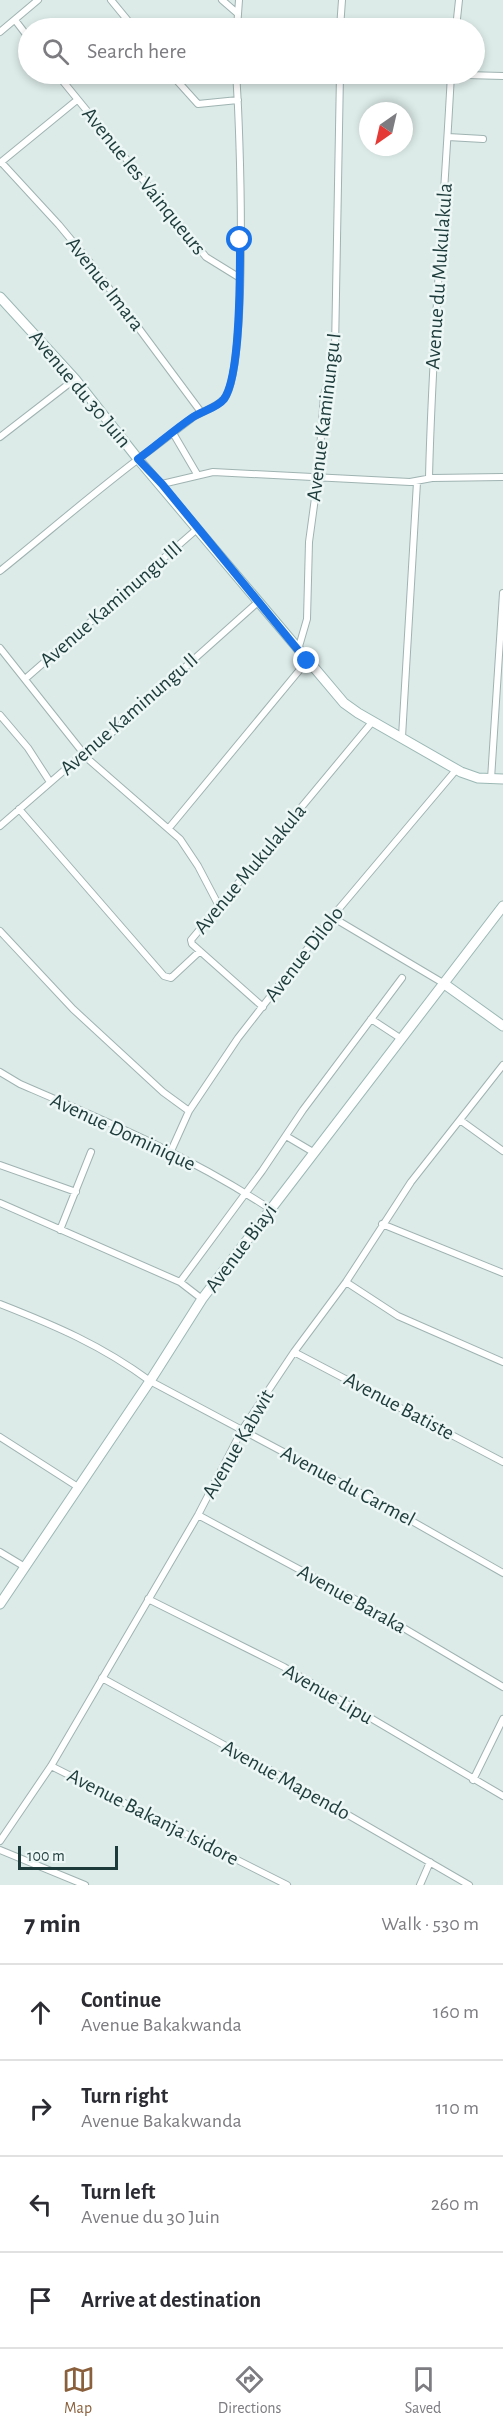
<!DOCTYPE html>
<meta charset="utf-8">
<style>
:root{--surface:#fff;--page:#f7f7f7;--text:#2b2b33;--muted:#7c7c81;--line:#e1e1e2;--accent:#8a603c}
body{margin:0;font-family:"Alegreya Sans",sans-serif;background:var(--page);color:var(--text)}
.compass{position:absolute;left:359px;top:102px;width:54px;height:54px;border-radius:50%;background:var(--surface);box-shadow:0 3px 9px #0003;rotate:214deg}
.scale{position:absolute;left:18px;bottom:15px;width:100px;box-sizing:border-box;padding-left:6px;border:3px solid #1d3b3b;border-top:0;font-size:16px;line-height:21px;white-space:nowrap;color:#1d3b3b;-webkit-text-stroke:4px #edf7f5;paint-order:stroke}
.stop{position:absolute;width:18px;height:18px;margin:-14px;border:4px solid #1a73e8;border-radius:50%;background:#fff}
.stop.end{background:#1a73e8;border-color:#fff;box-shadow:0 2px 6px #0008}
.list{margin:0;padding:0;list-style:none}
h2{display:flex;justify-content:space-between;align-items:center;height:78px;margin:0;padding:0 24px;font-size:26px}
h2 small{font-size:20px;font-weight:400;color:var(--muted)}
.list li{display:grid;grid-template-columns:39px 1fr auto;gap:18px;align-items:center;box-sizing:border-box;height:96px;padding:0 24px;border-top:2px solid var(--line)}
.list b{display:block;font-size:22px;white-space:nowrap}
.list p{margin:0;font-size:20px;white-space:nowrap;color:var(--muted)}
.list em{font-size:20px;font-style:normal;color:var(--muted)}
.icon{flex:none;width:33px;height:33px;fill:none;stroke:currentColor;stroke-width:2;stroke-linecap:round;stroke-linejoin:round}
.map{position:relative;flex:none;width:503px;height:1885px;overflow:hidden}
.search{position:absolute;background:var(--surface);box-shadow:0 3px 9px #0003;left:18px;right:18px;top:18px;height:66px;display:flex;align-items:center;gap:15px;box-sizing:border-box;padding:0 21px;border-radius:33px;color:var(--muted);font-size:22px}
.sheet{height:462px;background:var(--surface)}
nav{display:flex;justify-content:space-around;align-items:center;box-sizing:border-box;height:84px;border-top:2px solid var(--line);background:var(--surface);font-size:16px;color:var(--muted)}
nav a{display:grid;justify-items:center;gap:3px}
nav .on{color:var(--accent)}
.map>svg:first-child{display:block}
</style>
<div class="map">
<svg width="503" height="1885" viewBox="0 0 503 1885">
<rect width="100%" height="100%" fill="#dcebe8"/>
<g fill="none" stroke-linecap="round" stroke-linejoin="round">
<g stroke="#9fb3b1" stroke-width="8">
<path id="street" d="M111,0L134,28
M222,0L237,13
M15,20L28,37
M237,28L239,0
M340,28L342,0
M456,28L459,0
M0,32L38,0
M57,74L206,257L240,278
M171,74L198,104L238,100
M429,74L503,76
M448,137L483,139
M1,162L59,225L88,260L201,412
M0,163L77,100
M173,433L197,474
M0,437L75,379
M429,478C432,343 444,209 451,74
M162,484L213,472L410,482L432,478L503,477
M0,571C51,530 100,487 153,448C166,438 179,428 192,418C202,411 216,408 224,399C249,369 240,123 236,74
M0,648L88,759L180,839L198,866L220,908
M298,650L307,619L309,542L318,476L324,395L333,364L335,349L340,74
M25,679L197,529
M0,715L28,748L50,782
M402,737L417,482
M491,779L503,593
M19,809L164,976L171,978L200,951
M0,826L83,754L108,736L258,602
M169,828L307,661
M332,917L443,983
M0,931L73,1009L163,1092L189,1111
M263,1007L192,944L191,940L373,721
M371,1019L400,1038
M0,1072L20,1084C106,1121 192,1157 270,1209
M460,1120L503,1151
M286,1136L313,1152
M171,1151L189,1111L238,1038L332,917L456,770
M0,1165L76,1192
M0,1203L180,1282L202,1299
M382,1224L503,1273
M60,1230L91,1152
M180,1282L262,1171L303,1110L402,978
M346,1282L398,1316L503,1362
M0,1304C56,1326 101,1345 150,1381L396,1512L503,1573
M294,1352L503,1462
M0,1437L78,1487
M198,1515L358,1601L503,1687
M0,1552L25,1567
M148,1599L284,1667L503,1796
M102,1678L286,1779L469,1885
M51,1766L287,1885
M473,1780L503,1719
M0,1841L51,1766L198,1515L242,1430L294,1352L346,1282L411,1182L503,1065
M0,1850L85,1885
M420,1885L430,1862"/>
</g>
<g stroke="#9bb8b4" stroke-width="11">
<path id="secondary" d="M0,297L75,379L138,459L344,703L358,713L461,772L478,778L503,779
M443,983L503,1026
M0,1604L150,1381L202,1299L503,906"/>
</g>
<use href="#street" stroke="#fff" stroke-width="6"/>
<use href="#secondary" stroke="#fff" stroke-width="9"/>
</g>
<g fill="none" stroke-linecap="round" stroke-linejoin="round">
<path stroke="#1a73e8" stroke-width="8" d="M240,240C240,272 241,376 224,399C217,408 202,411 193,417C174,430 157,445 138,459L162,484L307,661"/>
</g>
<g text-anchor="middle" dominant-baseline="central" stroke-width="5" stroke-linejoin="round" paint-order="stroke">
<g font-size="21" fill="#1d3b3b" stroke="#edf7f5">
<text transform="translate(144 181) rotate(51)">Avenue les Vainqueurs</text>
<text transform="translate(439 276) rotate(-86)">Avenue du Mukulakula</text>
<text transform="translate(105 284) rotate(52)">Avenue Imara</text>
<text transform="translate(80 389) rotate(50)">Avenue du 30 Juin</text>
<text transform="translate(324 417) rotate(-83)">Avenue Kaminungu I</text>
<text transform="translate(111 604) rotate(-41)">Avenue Kaminungu III</text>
<text transform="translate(129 714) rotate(-41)">Avenue Kaminungu II</text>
<text transform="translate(250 869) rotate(-50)">Avenue Mukulakula</text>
<text transform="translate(304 954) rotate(-52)">Avenue Dilolo</text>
<text transform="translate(123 1132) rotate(25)">Avenue Dominique</text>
<text transform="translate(241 1248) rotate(-53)">Avenue Biayi</text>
<text transform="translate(399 1406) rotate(28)">Avenue Batiste</text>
<text transform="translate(238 1444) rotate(-60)">Avenue Kabwit</text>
<text transform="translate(348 1486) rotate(28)">Avenue du Carmel</text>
<text transform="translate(352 1599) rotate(29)">Avenue Baraka</text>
<text transform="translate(328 1694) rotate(30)">Avenue Lipu</text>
<text transform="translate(286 1780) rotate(29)">Avenue Mapendo</text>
<text transform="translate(153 1817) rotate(27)">Avenue Bakanja Isidore</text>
</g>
</g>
</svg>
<svg class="compass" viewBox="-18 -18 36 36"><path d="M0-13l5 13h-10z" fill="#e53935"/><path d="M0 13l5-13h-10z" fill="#7c7c81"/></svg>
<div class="scale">100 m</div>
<div class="stop" style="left:240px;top:240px"></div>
<div class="stop end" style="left:307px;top:661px"></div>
<div class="search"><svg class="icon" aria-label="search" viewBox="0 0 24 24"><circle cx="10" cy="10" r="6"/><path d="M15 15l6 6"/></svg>Search here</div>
</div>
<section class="sheet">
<h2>7 min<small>Walk · 530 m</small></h2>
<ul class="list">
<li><svg class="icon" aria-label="ahead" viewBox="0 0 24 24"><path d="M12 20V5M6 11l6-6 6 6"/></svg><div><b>Continue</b><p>Avenue Bakakwanda</p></div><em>160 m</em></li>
<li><svg class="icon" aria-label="right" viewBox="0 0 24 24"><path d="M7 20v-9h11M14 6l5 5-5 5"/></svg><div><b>Turn right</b><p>Avenue Bakakwanda</p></div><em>110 m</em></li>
<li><svg class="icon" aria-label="left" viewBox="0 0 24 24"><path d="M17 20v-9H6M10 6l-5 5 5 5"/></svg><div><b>Turn left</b><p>Avenue du 30 Juin</p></div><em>260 m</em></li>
<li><svg class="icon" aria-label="arrive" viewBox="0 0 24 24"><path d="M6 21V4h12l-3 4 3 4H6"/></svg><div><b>Arrive at destination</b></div></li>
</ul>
</section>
<nav>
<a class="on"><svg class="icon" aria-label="map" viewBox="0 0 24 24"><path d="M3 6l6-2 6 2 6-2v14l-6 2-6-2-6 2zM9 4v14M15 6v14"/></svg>Map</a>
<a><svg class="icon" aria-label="directions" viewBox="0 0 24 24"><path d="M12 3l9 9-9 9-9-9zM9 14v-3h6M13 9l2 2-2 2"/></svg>Directions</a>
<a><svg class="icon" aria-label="saved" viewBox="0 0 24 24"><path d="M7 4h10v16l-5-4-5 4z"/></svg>Saved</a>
</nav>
